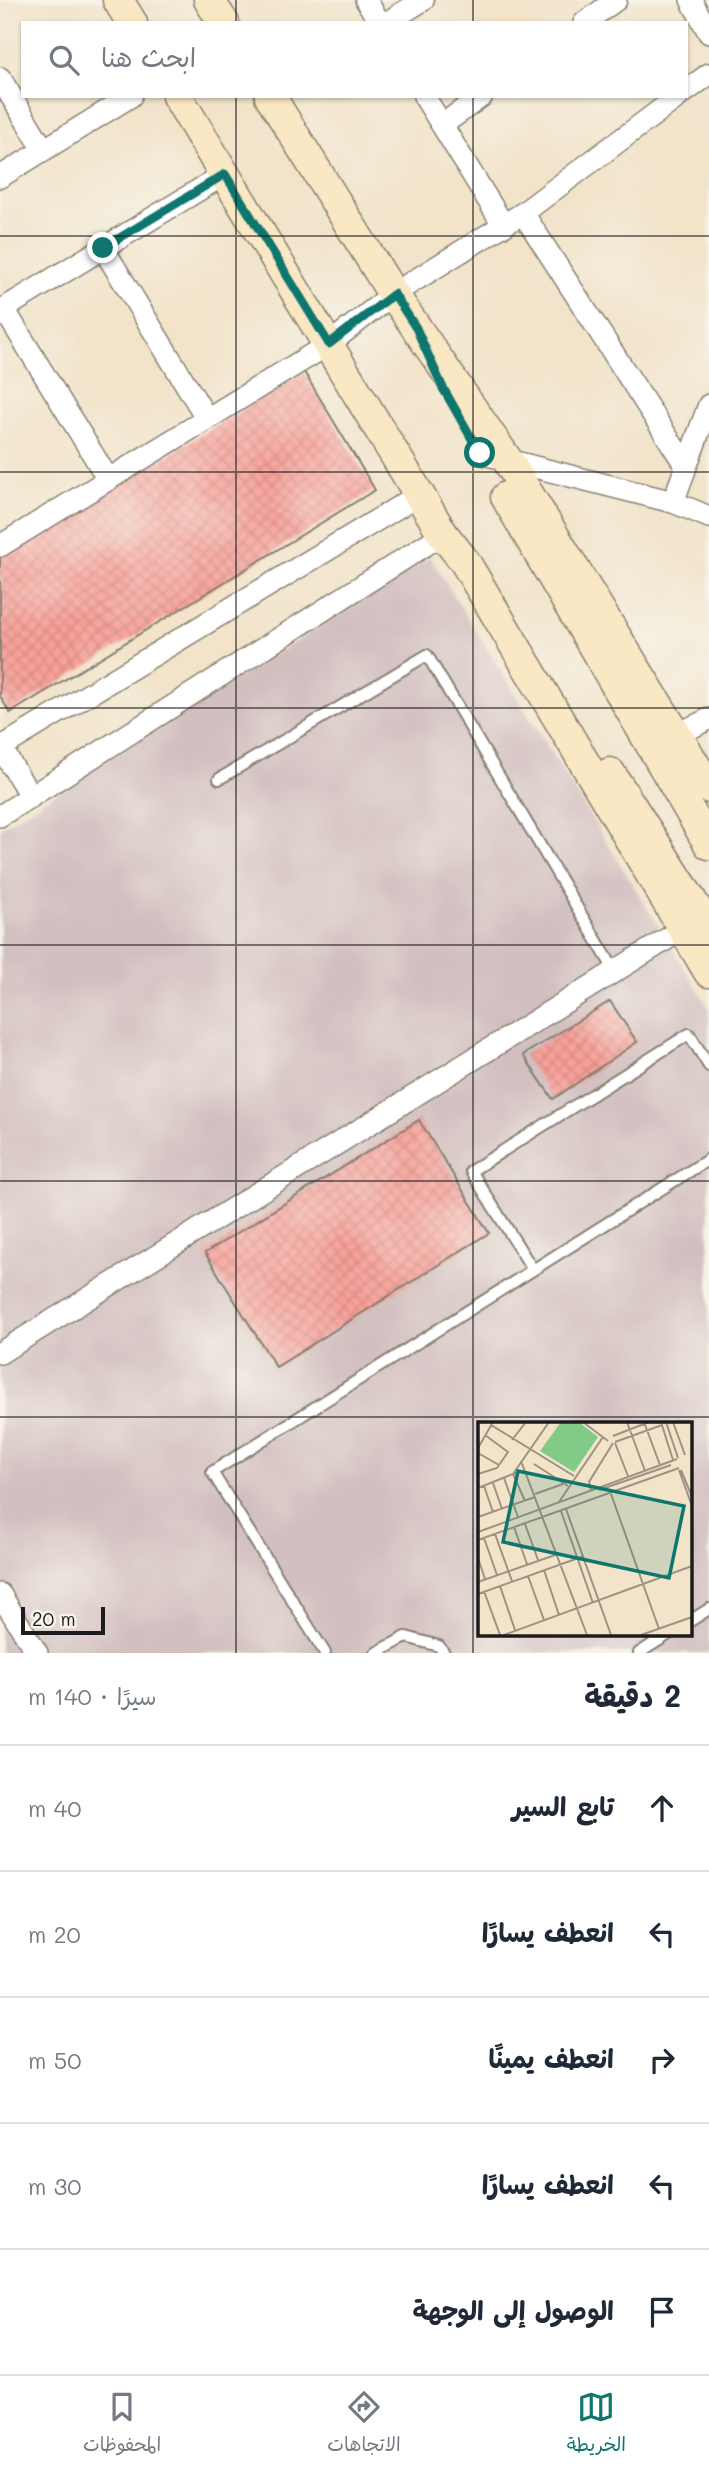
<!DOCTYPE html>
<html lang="ar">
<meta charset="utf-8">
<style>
:root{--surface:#fff;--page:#f2f2f3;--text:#1f2937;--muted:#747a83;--line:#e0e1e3;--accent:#0f766e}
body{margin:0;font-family:Mali,"Playpen Sans Arabic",sans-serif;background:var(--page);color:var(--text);direction:rtl}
.scale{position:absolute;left:21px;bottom:18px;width:84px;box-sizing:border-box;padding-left:7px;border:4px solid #1c1c1c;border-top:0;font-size:19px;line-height:24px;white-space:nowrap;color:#1c1c1c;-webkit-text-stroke:5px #f7f3e8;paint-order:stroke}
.stop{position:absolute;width:21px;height:21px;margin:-16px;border:5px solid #0f766e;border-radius:50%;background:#fff}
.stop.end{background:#0f766e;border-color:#fff;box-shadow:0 2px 7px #0008}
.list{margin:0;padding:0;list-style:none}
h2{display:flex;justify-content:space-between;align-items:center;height:91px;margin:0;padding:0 28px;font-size:30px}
h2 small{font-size:23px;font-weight:400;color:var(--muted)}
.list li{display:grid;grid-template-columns:46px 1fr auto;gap:21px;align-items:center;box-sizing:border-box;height:126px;padding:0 28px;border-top:2px solid var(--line)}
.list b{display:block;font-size:26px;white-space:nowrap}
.list em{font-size:23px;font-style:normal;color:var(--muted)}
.icon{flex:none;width:38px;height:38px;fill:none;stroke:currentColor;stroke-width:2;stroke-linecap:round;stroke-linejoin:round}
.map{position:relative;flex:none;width:709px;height:1653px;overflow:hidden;direction:ltr}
.search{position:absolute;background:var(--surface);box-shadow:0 2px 5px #0004;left:21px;right:21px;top:21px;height:77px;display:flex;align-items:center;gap:18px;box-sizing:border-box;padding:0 24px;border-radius:0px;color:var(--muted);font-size:26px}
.sheet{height:721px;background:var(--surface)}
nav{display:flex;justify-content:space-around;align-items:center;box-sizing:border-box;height:98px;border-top:2px solid var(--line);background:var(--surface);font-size:19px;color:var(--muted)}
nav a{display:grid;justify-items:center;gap:4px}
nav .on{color:var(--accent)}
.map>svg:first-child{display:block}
</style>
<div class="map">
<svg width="709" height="1653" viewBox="0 0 709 1653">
<defs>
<pattern id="building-cross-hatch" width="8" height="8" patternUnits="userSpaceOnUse" patternTransform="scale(1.75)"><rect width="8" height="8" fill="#f8a19a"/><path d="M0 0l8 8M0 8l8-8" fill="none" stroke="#d48a84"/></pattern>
</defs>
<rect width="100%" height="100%" fill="#f7f3e8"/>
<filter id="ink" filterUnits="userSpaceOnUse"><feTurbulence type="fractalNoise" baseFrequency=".0143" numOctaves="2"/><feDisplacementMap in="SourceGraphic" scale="14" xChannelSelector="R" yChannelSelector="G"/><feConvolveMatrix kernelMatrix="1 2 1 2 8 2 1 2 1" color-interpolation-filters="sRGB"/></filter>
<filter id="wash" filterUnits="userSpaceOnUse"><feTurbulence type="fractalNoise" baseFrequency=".00686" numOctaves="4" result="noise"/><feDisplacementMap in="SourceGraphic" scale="28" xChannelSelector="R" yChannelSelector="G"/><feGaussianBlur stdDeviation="1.57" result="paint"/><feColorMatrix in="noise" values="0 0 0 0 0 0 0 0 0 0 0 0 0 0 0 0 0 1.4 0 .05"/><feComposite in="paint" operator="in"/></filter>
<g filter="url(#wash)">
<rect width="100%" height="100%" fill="#f2e3c9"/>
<path fill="#d2bfc0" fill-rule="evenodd" d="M430,557L709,1008V1653H0V828ZM480,1424H690V1634H480Z"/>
<g id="blocks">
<path fill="url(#building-cross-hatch)" d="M304,372L375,490L10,713L0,696V557Z
M610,1001L637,1042L553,1099L523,1055Z
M419,1120L489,1233L276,1367L205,1253Z"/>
</g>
</g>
<g filter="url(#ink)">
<use href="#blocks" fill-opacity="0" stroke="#878072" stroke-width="2"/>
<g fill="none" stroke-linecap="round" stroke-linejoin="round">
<g stroke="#878072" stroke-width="14">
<path id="lane" d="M219,779L427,655L616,973
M533,1270L471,1171L689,1034L709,1066
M690,1621L709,1609
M325,1653L212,1472L709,1159
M376,1653L406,1637L439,1646L444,1653
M639,1653L669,1634"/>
</g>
<g stroke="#878072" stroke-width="24">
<path id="street" d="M366,0L380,23
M691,0L709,33
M386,23L423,0
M584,23L616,0
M0,78L44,150
M686,91L709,74
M424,96L504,226
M442,125L482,96
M0,177L131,96
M523,213L686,466
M103,248L207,419
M4,309L108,479
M0,311L225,174
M480,453L673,502L709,517
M673,502L709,405
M0,546L329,344L393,294L523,213L679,96
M676,735L709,719
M0,746L31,797
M0,748L420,494
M0,816L443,534
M0,1353L683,929
M0,1594L37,1653"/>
</g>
<g stroke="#878072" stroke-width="33">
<path id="secondary" d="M118,0L132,23
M209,0L224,23
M177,96L443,534L465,562L709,972
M270,96L393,294L508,461L709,788
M506,497L709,844
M610,773L709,928"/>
</g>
<use href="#lane" stroke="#fff" stroke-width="10"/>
<use href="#street" stroke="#fff" stroke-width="21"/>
<use href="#secondary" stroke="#fae7c3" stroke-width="30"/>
</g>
</g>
<g fill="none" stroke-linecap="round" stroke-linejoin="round" filter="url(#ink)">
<path stroke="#0f766e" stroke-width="9" d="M103,248L225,174L329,344L394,294L416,328L443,388L480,453"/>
</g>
<path fill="none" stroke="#1c1c1c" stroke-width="2" stroke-opacity="0.55" d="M236,0V23M473,0V23M236,96V1653M473,96V1653M0,236H709M0,472H709M0,708H709M0,945H709M0,1181H709M0,1417H709"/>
<g transform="translate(478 1422)">
<rect width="214" height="214" fill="#f2e3c9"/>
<path d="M83,0H101L120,15L96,50L62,29Z" fill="#82cb87"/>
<path fill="none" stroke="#9c9384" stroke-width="2" d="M105,0L130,19M149,0L167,49M166,0L182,43M183,0L195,38M188,0L200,36M195,0L207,33M13,3L96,54M135,14L171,0M34,18L48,0M137,20L184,3M137,21L150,54M0,26L15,0M0,31L21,43M43,39L109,213M56,42L90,64M201,48L214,84M203,48L214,75M46,49L35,52L47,79M0,52L19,46L30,30L7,13M26,56L40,95M15,61L24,87M6,64L15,90M0,66L35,52L71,0M113,68L111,60L135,21M121,68L193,43M57,72L85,62M133,72L181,207M81,80L125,15M88,87L133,213M83,89L115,181M0,95L57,75M47,102L60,138M36,105L49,142M0,110L199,37M17,112L34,159M6,116L19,153M0,118L201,46M0,136L7,157M66,148L81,193M50,154L66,198M0,160L80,132M22,164L37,208M6,169L22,213M0,172L106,134M26,213L214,144M163,213L214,195"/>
<path fill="#0f766e" fill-opacity="0.15" stroke="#0f766e" stroke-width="3.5" d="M40,49L206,84L191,156L25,120Z"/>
<rect width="214" height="214" fill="none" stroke="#1c1c1c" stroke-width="3.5"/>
</g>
</svg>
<div class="scale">20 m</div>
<div class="stop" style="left:480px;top:453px"></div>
<div class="stop end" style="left:103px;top:248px"></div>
<div class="search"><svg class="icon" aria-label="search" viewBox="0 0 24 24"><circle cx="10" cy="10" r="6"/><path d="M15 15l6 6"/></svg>ابحث هنا</div>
</div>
<section class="sheet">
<h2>2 دقيقة<small>سيرًا · 140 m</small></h2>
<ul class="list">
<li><svg class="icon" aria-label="ahead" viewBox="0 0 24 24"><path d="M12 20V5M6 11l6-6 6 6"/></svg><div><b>تابع السير</b></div><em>40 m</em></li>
<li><svg class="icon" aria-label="left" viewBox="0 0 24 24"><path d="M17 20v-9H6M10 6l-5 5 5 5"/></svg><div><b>انعطف يسارًا</b></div><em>20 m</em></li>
<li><svg class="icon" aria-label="right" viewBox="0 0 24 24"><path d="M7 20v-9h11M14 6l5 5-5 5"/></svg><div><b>انعطف يمينًا</b></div><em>50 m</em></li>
<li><svg class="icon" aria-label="left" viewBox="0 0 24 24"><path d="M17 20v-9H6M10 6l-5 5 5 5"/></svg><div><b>انعطف يسارًا</b></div><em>30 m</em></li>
<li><svg class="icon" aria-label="arrive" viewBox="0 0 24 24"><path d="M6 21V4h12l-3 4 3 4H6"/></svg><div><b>الوصول إلى الوجهة</b></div></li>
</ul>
</section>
<nav>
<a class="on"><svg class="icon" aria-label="map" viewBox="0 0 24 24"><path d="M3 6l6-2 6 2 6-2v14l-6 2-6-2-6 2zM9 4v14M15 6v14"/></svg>الخريطة</a>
<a><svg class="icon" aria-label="directions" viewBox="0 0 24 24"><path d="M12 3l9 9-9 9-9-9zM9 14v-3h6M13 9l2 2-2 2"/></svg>الاتجاهات</a>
<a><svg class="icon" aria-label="saved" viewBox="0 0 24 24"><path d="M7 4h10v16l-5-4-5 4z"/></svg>المحفوظات</a>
</nav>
